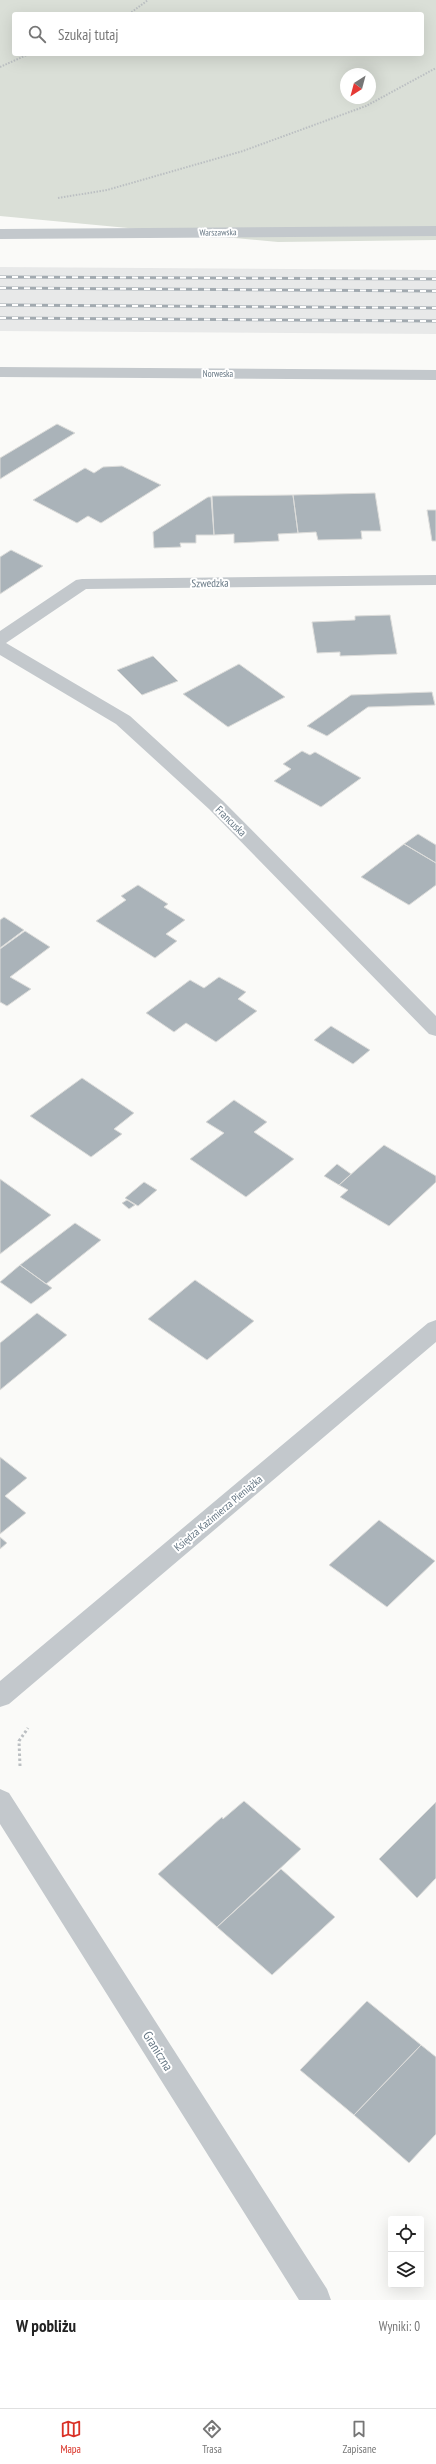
<!DOCTYPE html>
<html lang="pl">
<meta charset="utf-8">
<style>
:root{--surface:#fff;--page:#f6f6f6;--text:#222;--muted:#767676;--line:#e0e0e0;--accent:#d93025}
body{margin:0;font-family:"PT Sans Narrow",sans-serif;background:var(--page);color:var(--text)}
.controls{position:absolute;right:12px;bottom:12px;display:grid;overflow:hidden;border-radius:4px;box-shadow:0 4px 16px #0002}
.controls button{width:36px;height:36px;display:grid;place-items:center;padding:0;border:0;border-bottom:1px solid var(--line);background:var(--surface);color:var(--text);font:20px sans-serif}
.compass{position:absolute;left:340px;top:68px;width:36px;height:36px;border-radius:50%;background:var(--surface);box-shadow:0 4px 16px #0002;rotate:216deg}
.list{margin:0;padding:0;list-style:none}
h2{display:flex;justify-content:space-between;align-items:center;height:52px;margin:0;padding:0 16px;font-size:17px}
h2 small{font-size:13px;font-weight:400;color:var(--muted)}
.icon{flex:none;width:22px;height:22px;fill:none;stroke:currentColor;stroke-width:2;stroke-linecap:round;stroke-linejoin:round}
.map{position:relative;flex:none;width:436px;height:2300px;overflow:hidden}
.search{position:absolute;background:var(--surface);box-shadow:0 4px 16px #0002;left:12px;right:12px;top:12px;height:44px;display:flex;align-items:center;gap:10px;box-sizing:border-box;padding:0 14px;border-radius:4px;color:var(--muted);font-size:15px}
.sheet{height:108px;background:var(--surface)}
nav{display:flex;justify-content:space-around;align-items:center;box-sizing:border-box;height:56px;border-top:1px solid var(--line);background:var(--surface);font-size:11px;color:var(--muted)}
nav a{display:grid;justify-items:center;gap:2px}
nav .on{color:var(--accent)}
.map>svg:first-child{display:block}
</style>
<div class="map">
<svg width="436" height="2300" viewBox="0 0 436 2300">
<rect width="100%" height="100%" fill="#fafaf8"/>
<path fill="#e8e9e9" d="M0,267L436,270V334L0,331Z"/>
<path fill="#dadfd7" fill-rule="evenodd" d="M0,0H436V240L278,242L0,216ZM14,14H422V54H14ZM346,74H370V98H346Z"/>
<path fill="#aab3b9" stroke="#dcdcda" d="M57,424L75,433L0,479V458Z
M122,466L161,485L101,523L88,516L77,523L33,500L85,468L94,473L103,467Z
M375,493L381,531H361L362,539L318,540L316,532L298,533L293,495Z
M293,495L298,533L278,534L279,541L234,543V534L214,535L212,496Z
M208,497H211L214,535H196V543H180L181,547L154,548L153,532Z
M427,510H436V541H432Z
M11,550L43,566L0,594V557Z
M390,615L397,654L340,656V652L317,653L312,622L355,620V616Z
M153,656L178,681L142,695L117,670Z
M239,664L285,697L228,727L183,694Z
M432,692L435,705L368,707L327,736L307,726L351,695Z
M302,751L310,755L315,752L361,778L321,807L274,781L291,769L283,764Z
M418,834L436,845V863L404,844Z
M404,844L436,863V885L409,905L361,877Z
M138,885L168,904L164,907L185,920L166,934L177,941L155,958L96,921L126,900L121,896Z
M4,917L24,930L0,948V920Z
M25,931L50,947L10,977L31,989L7,1006L0,1002V949Z
M219,977L246,992L238,999L257,1011L216,1042L186,1023L174,1032L146,1013L190,980L204,988Z
M331,1026L370,1050L353,1064L314,1040Z
M82,1078L134,1113L114,1129L122,1134L91,1157L30,1116Z
M234,1100L267,1122L254,1132L294,1159L246,1197L190,1159L224,1133L206,1122Z
M384,1145L436,1176V1182L389,1226L340,1197L348,1190L339,1185Z
M337,1164L351,1174L339,1185L324,1176Z
M0,1179L51,1215L0,1254Z
M144,1182L157,1190L138,1206L125,1198Z
M127,1200L135,1205L129,1209L122,1203Z
M75,1223L101,1240L46,1284L20,1265Z
M20,1265L52,1288L31,1304L0,1282Z
M195,1280L254,1321L207,1360L148,1319Z
M37,1313L67,1335L0,1390V1343Z
M0,1457L27,1478L5,1496L26,1513L0,1534Z
M379,1520L435,1561L387,1607L329,1565Z
M0,1537L7,1543L0,1549Z
M244,1801L301,1849L217,1927L158,1874L222,1817L223,1819Z
M436,1802V1878L417,1898L379,1859Z
M281,1869L335,1917L272,1975L217,1927Z
M367,2001L421,2045L354,2115L300,2070Z
M421,2045L436,2057V2134L409,2163L354,2115Z"/>
<g fill="none" stroke-linecap="round" stroke-linejoin="round">
<path stroke="#bbbfc2" stroke-width="2" stroke-dasharray="1.5 1.5" stroke-linecap="butt" d="M129,14L148,0
M0,67L29,54
M58,198L107,190L243,151L366,106L436,68"/>
<path stroke="#bbbfc2" stroke-width="3" stroke-dasharray="2.5 2.5" stroke-linecap="butt" d="M20,1766L19,1741L28,1728"/>
<path fill="#c3c8cc" fill-rule="evenodd" d="M436,226V236L0,239V229Z
M0,367L436,370V380L0,377Z
M436,575V585L86,589L6,643L130,716L223,801L436,1016V1036L429,1034L209,809L116,724L0,655V631L76,580L82,579Z
M436,1320V1342L9,1704L0,1707V1681L428,1323Z
M0,1789L9,1793L327,2289L331,2300H299L0,1824Z"/>
<g stroke="#a2aab0" stroke-width="3">
<path id="rail" d="M0,277L436,279
M0,288L436,291
M0,305L436,308
M0,318L436,321"/>
</g>
<use href="#rail" stroke="#fff" stroke-width="2" stroke-dasharray="6" stroke-linecap="butt"/>
</g>
<g text-anchor="middle" dominant-baseline="central" stroke-width="4" stroke-linejoin="round" paint-order="stroke">
<g font-size="9" fill="#657683" stroke="#fff">
<text transform="translate(218 232) rotate(-1)">Warszawska</text>
<text x="218" y="373">Norweska</text>
</g>
<g font-size="11" fill="#657683" stroke="#fff">
<text transform="translate(210 583) rotate(-1)">Szwedzka</text>
<text transform="translate(231 821) rotate(45)">Francuska</text>
<text transform="translate(218 1513) rotate(-40)">Księdza Kazimierza Pieniążka</text>
</g>
<g font-size="13" fill="#657683" stroke="#fff">
<text transform="translate(158 2051) rotate(58)">Graniczna</text>
</g>
</g>
</svg>
<div class="controls">
<button><svg class="icon" aria-label="locate" viewBox="0 0 24 24"><circle cx="12" cy="12" r="6"/><path d="M12 2v4M12 18v4M2 12h4M18 12h4"/></svg></button>
<button><svg class="icon" aria-label="layers" viewBox="0 0 24 24"><path d="M12 4l9 5-9 5-9-5zM3 14l9 5 9-5"/></svg></button>
</div>
<svg class="compass" viewBox="-18 -18 36 36"><path d="M0-13l5 13h-10z" fill="#e53935"/><path d="M0 13l5-13h-10z" fill="#767676"/></svg>
<div class="search"><svg class="icon" aria-label="search" viewBox="0 0 24 24"><circle cx="10" cy="10" r="6"/><path d="M15 15l6 6"/></svg>Szukaj tutaj</div>
</div>
<section class="sheet">
<h2>W pobliżu<small>Wyniki: 0</small></h2>
<ul class="list">
</ul>
</section>
<nav>
<a class="on"><svg class="icon" aria-label="map" viewBox="0 0 24 24"><path d="M3 6l6-2 6 2 6-2v14l-6 2-6-2-6 2zM9 4v14M15 6v14"/></svg>Mapa</a>
<a><svg class="icon" aria-label="directions" viewBox="0 0 24 24"><path d="M12 3l9 9-9 9-9-9zM9 14v-3h6M13 9l2 2-2 2"/></svg>Trasa</a>
<a><svg class="icon" aria-label="saved" viewBox="0 0 24 24"><path d="M7 4h10v16l-5-4-5 4z"/></svg>Zapisane</a>
</nav>
